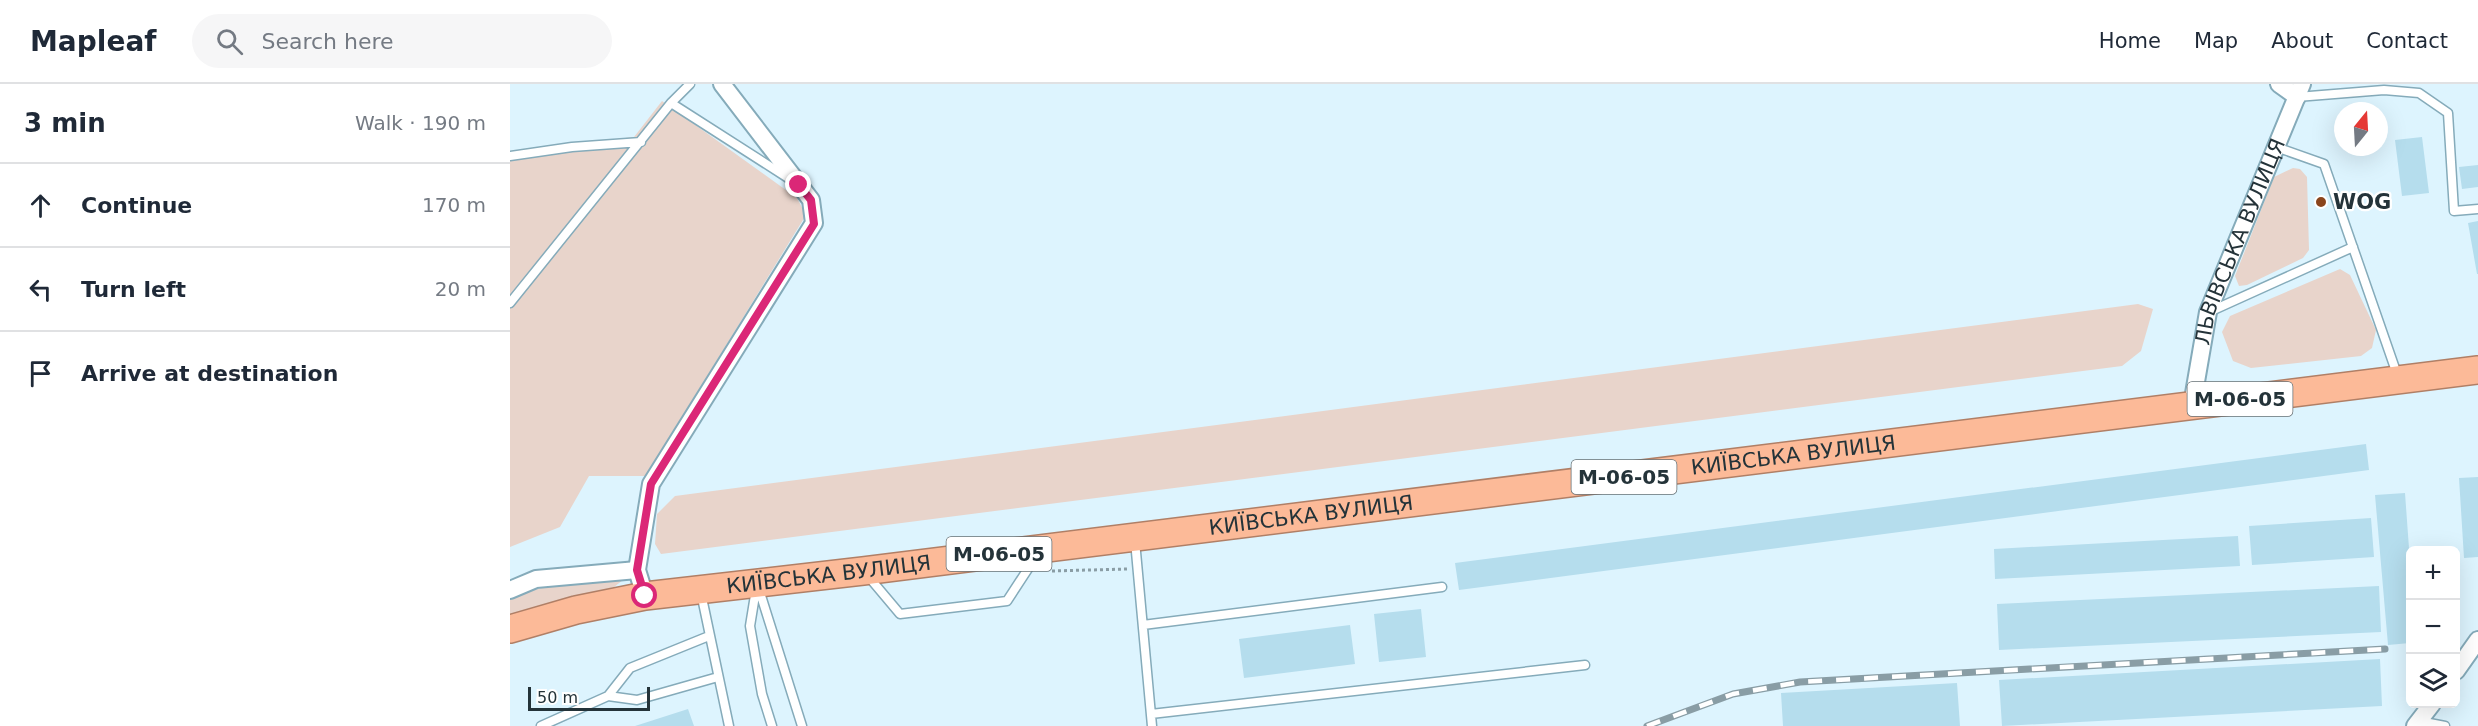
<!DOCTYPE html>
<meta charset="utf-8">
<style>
:root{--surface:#fff;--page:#f6f6f7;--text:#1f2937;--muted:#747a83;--line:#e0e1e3}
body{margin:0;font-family:"DejaVu Sans",sans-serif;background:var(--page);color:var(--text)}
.controls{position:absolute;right:18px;bottom:18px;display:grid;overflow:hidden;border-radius:9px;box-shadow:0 6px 24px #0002}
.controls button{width:54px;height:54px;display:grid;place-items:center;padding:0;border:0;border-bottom:2px solid var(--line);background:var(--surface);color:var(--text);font:30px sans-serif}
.compass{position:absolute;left:1824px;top:18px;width:54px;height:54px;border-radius:50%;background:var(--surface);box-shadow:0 6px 24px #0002;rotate:18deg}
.scale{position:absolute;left:18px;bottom:15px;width:122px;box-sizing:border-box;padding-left:6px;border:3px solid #243339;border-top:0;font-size:16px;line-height:21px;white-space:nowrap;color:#243339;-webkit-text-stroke:4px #fff;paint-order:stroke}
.stop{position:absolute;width:18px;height:18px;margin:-14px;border:4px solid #db2777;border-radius:50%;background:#fff}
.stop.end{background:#db2777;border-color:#fff;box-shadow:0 2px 6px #0008}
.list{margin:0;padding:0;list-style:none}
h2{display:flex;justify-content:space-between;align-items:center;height:78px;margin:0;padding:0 24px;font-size:26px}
h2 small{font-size:20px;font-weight:400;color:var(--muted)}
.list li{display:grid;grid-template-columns:39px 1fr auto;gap:18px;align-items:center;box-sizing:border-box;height:84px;padding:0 24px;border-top:2px solid var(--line)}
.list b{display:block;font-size:22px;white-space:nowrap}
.list em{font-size:20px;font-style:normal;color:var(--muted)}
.icon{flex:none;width:33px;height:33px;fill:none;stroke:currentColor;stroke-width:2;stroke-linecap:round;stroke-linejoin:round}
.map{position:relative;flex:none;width:1968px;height:642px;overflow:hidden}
header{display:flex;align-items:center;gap:36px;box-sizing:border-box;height:84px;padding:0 30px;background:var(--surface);border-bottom:2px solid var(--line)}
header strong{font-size:28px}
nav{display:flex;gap:33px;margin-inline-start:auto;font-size:21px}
.search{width:420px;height:54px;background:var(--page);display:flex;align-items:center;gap:15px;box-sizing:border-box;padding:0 21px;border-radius:33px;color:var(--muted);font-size:22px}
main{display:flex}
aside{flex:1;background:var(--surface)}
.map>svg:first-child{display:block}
</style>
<header>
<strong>Mapleaf</strong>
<div class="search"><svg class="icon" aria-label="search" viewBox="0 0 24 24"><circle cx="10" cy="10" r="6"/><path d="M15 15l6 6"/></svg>Search here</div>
<nav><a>Home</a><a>Map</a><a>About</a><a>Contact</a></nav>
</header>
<main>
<aside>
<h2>3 min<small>Walk · 190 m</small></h2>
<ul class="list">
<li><svg class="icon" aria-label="ahead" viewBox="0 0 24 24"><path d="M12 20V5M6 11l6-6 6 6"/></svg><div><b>Continue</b></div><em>170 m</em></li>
<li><svg class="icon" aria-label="left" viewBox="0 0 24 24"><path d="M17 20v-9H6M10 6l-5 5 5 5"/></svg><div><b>Turn left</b></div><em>20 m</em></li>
<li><svg class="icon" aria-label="arrive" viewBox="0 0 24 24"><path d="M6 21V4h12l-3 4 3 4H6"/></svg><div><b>Arrive at destination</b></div></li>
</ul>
</aside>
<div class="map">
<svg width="1968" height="642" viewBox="0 0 1968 642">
<rect width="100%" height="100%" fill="#ddf4fe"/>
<path fill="#e8d4cb" d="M152,17L287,114L296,131L136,392H79L50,443L0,463V67L124,53Z
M1783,84L1790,85L1797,93L1799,166L1793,174L1737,201L1729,202L1725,192L1764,93Z
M1830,185L1840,191L1866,246L1862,264L1851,272L1741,284L1723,277L1712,248L1720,232Z
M1628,220L1643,225L1631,267L1612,282L151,470L145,460L147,430L165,412Z
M108,493L113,496L104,503L0,532V513L42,501Z"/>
<path fill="#b5dded" d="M1912,53L1919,109L1892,112L1885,56Z
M1968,81V103L1952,105L1949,83Z
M1968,137V190H1967L1958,139Z
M1856,360L1859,386L949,506L945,479Z
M1968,393V473L1954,474L1949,394Z
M1895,409L1900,478V559L1878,561L1865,411Z
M1861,434L1864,473L1742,481L1739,442Z
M1728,452L1730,482L1485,495L1484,465Z
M1869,502L1871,548L1489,566L1487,520Z
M911,525L916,573L869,578L864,530Z
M840,541L845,580L734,594L729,555Z
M1870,575L1872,622L1492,642L1489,596Z
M1447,599L1450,642H1273L1271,609Z
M178,625L184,642H125Z"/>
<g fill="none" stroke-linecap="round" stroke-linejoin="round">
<g stroke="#85abba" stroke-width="11">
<path id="service" d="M1787,13L1874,6L1909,9L1938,29L1944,127L1968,125
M161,19L278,94
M1766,63L1814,80L1888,293
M0,72L62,63L131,58
M0,219L161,19L180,0
M1699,228L1843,163
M625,457L642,642
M358,492L390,530L497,517L527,471
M191,509L219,642
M633,541L932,503
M98,612L127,616L208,593
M641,630L1075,581
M1909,637L1935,642
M31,642L98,612L120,584L199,552
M262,642L252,610L240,542L247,499L292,642"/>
</g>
<g stroke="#85abba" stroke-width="20">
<g id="minor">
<path d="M1769,0L1787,13"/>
<path id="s1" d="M1682,321L1698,228L1792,0"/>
<path d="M0,506L26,495L127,486"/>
<path d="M135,512L127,486L141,400L304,139L301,116L212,0"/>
<path d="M1946,587L1968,556"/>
<path d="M1905,642L1922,620"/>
</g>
</g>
<g stroke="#b07f66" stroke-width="30">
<g id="trunk">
<path id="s2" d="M0,545L66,526L135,512L353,487L1968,286"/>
</g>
</g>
<path stroke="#8a9da5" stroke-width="3" stroke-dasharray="3 3" stroke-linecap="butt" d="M542,487L617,485"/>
<use href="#service" stroke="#fff" stroke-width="8"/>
<use href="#minor" stroke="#fff" stroke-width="16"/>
<use href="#trunk" stroke="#fcba98" stroke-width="27"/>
<g stroke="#899da5" stroke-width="7">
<path id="rail" d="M1137,642L1223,610L1290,598L1875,565"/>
</g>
<use href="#rail" stroke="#fff" stroke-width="4.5" stroke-dasharray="14" stroke-linecap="butt"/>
</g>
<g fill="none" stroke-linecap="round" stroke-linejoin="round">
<path stroke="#db2777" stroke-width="8" d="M135,512L127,486L141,400L304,140L301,116L289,101"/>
</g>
<circle fill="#8a451d" stroke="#fff" stroke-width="2" cx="1811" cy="118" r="6"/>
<g text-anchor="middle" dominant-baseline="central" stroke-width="4.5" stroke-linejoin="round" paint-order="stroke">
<g fill="#fff" stroke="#667074" stroke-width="1.5">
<rect x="1677.5" y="298" width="105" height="34" rx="4.5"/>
<rect x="1061.5" y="376" width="105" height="34" rx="4.5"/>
<rect x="436.5" y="453" width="105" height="34" rx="4.5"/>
</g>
<g font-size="20" font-weight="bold" fill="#243339">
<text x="1730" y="315">М-06-05</text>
<text x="1114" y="393">М-06-05</text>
<text x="489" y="470">М-06-05</text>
</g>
<g font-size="21" font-weight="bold" fill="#243339" stroke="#fff" text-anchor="start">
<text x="1823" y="118">WOG</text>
</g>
<g font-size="21" fill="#243339" stroke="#fff">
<text stroke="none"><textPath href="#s1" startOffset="171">ЛЬВІВСЬКА ВУЛИЦЯ</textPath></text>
<text stroke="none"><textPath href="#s2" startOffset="1296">КИЇВСЬКА ВУЛИЦЯ</textPath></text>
<text stroke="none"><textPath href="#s2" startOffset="810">КИЇВСЬКА ВУЛИЦЯ</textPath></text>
<text stroke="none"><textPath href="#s2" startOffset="324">КИЇВСЬКА ВУЛИЦЯ</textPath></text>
</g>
</g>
</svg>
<div class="controls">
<button>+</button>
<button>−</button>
<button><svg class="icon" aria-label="layers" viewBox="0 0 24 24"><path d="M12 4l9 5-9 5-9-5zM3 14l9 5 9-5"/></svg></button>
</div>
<svg class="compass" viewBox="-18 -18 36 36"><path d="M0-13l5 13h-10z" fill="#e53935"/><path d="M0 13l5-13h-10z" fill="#747a83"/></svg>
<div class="scale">50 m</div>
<div class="stop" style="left:135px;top:512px"></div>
<div class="stop end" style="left:289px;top:101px"></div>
</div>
</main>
